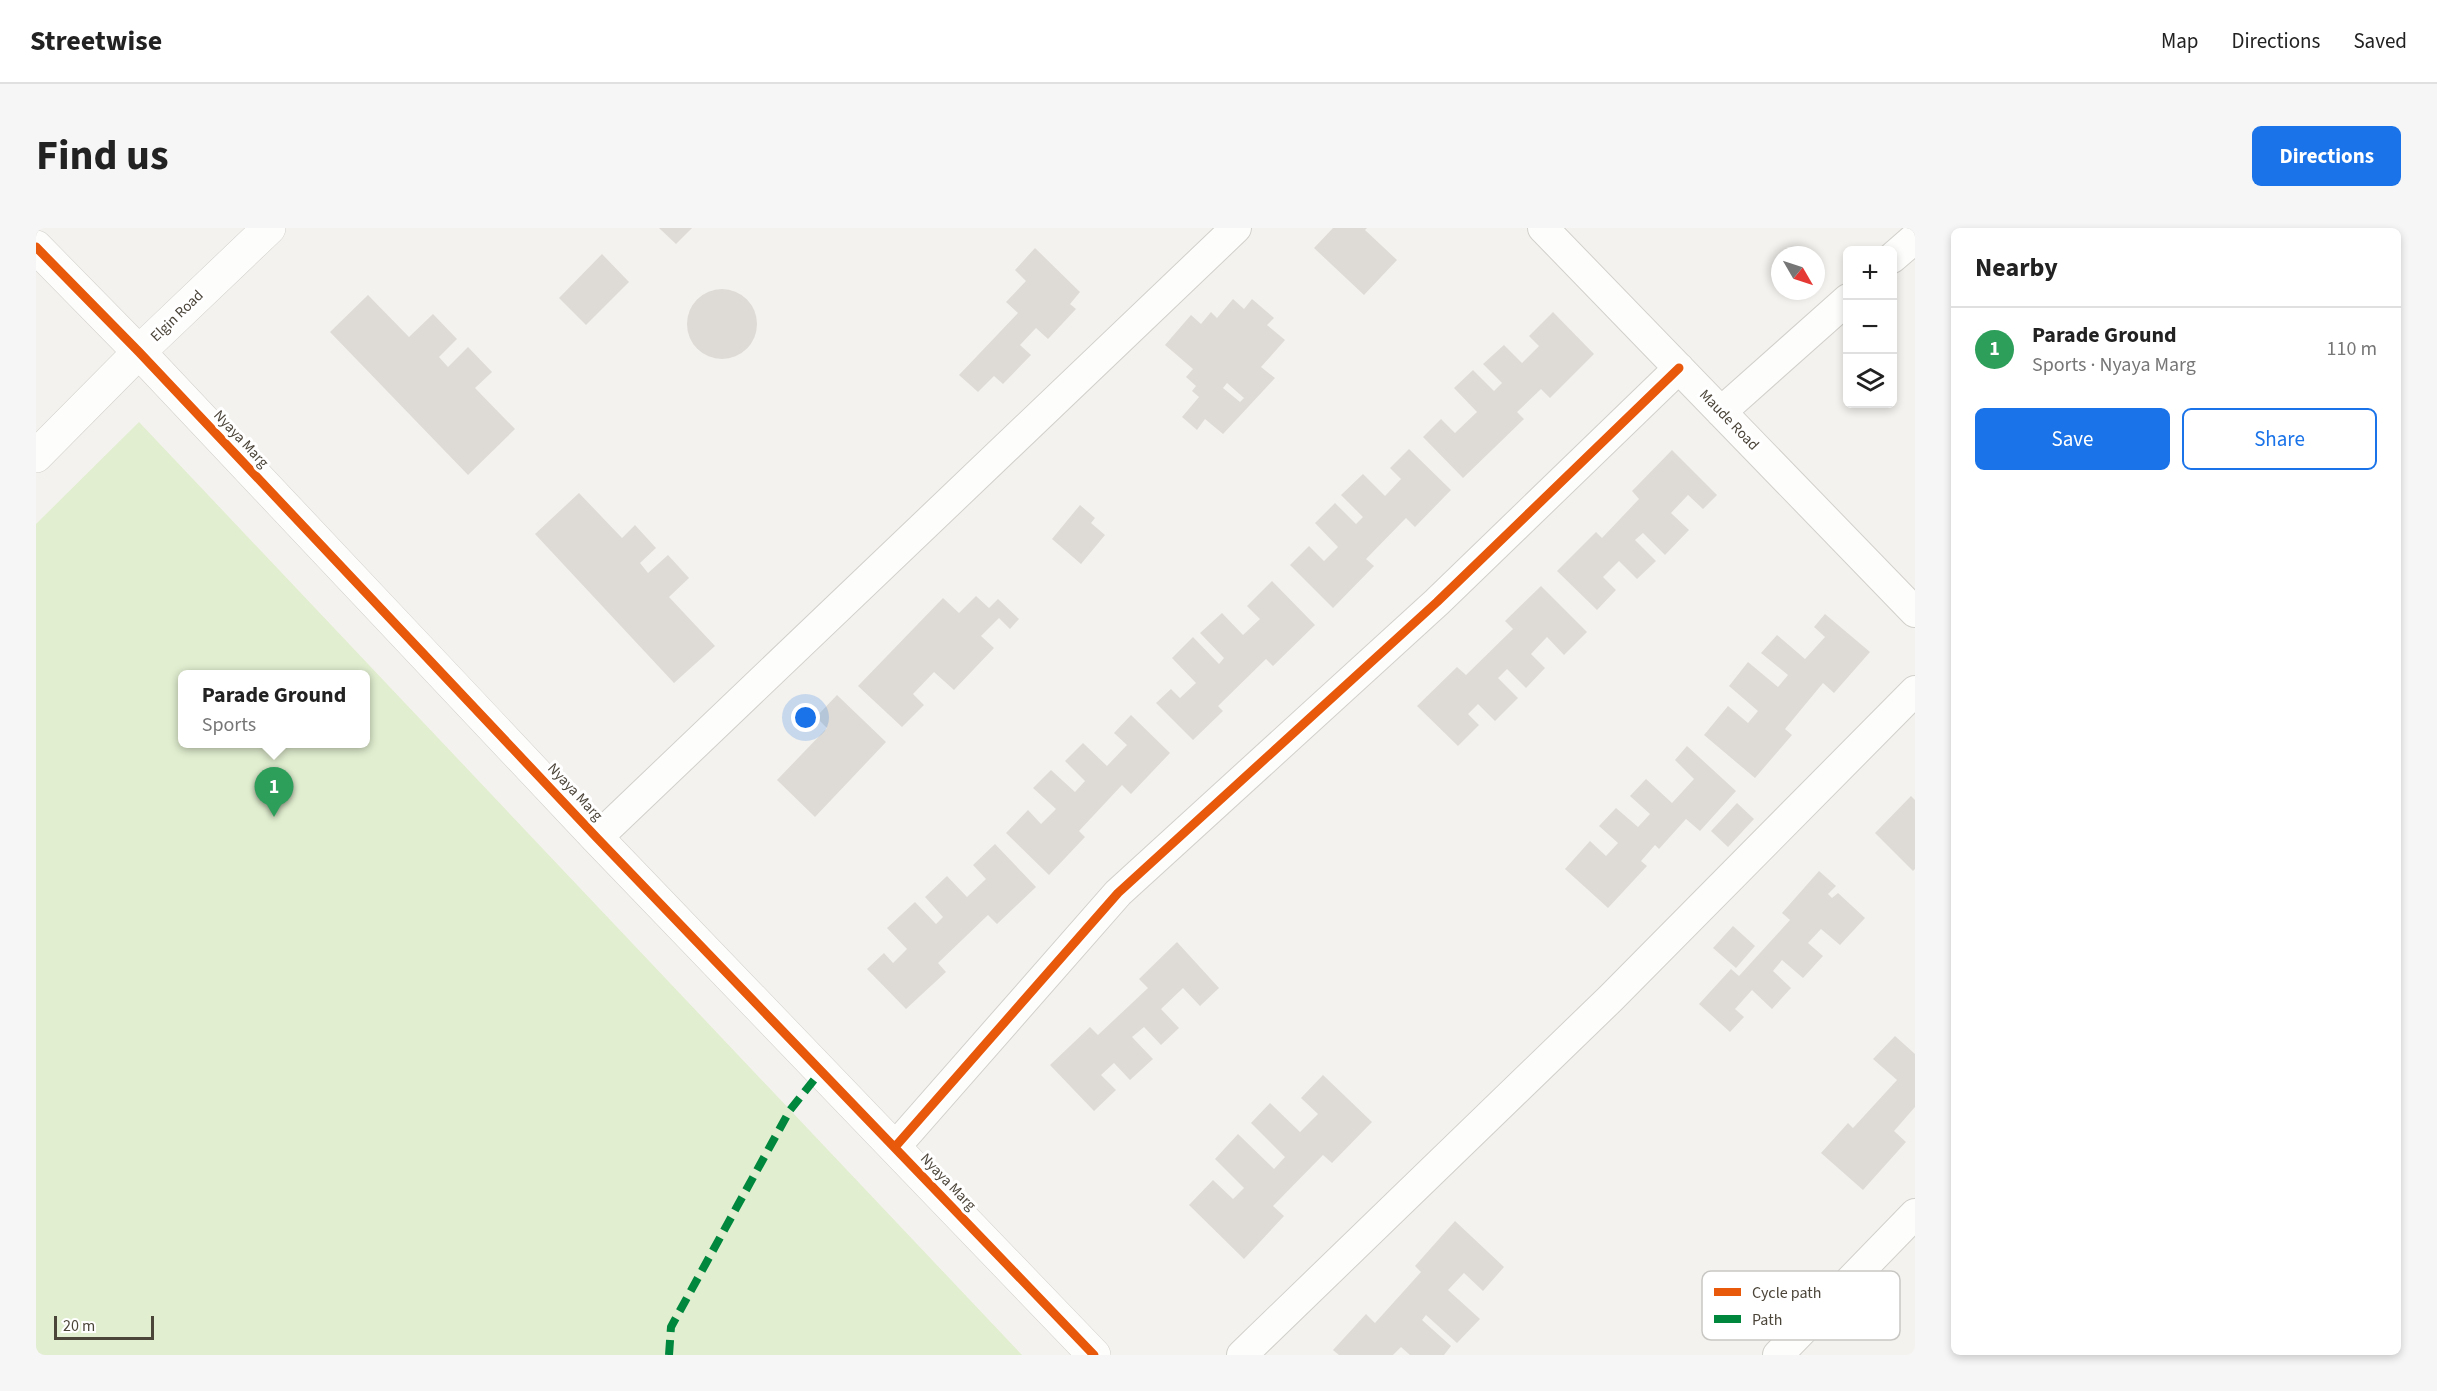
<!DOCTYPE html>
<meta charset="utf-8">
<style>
:root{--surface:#fff;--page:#f6f6f6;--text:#222;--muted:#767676;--line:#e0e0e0;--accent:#1a73e8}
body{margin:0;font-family:"Source Sans 3",sans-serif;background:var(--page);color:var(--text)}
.controls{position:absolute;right:18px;top:18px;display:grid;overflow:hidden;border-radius:9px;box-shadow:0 3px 9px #0003}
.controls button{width:54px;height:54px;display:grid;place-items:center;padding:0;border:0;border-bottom:2px solid var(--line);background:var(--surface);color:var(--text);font:30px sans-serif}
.compass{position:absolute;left:1735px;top:18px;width:54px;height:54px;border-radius:50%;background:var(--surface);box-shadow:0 3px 9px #0003;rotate:129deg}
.scale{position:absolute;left:18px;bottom:15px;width:100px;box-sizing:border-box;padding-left:6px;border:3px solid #4b4439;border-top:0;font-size:16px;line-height:21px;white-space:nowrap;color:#4b4439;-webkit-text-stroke:4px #fff;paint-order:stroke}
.you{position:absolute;left:770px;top:490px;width:21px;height:21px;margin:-15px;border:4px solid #fff;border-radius:50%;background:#1a73e8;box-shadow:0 0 0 9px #1a73e833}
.badge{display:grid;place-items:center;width:39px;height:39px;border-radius:50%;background:var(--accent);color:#fff;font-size:20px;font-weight:700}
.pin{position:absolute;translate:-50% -50px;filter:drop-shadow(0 2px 3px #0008)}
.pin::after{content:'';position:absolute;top:32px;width:21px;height:18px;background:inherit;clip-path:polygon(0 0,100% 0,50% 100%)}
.popup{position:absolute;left:142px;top:442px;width:192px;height:78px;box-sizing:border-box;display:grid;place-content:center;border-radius:9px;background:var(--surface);filter:drop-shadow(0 2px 4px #0005);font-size:20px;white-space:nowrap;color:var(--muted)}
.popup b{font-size:22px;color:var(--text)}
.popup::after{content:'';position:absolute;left:50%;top:100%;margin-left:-12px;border:12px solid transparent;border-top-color:var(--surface)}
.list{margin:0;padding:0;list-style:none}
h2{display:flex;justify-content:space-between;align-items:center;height:78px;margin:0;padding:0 24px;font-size:26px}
h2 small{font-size:20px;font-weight:400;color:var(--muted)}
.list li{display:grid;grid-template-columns:39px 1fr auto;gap:18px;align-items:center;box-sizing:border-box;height:84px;padding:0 24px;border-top:2px solid var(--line)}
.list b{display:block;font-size:22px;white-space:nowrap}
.list p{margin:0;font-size:20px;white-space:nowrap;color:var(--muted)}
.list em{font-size:20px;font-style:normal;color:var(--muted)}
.actions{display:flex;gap:12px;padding:18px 24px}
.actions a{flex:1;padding:14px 0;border:2px solid var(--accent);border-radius:9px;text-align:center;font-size:21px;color:var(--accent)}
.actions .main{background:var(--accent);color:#fff}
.icon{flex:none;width:33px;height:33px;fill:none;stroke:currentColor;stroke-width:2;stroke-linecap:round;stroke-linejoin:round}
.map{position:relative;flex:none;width:1879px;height:1127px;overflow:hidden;border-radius:9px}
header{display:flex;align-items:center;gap:36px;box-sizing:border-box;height:84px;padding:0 30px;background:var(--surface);border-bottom:2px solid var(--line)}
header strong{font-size:28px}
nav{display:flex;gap:33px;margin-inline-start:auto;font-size:21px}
.intro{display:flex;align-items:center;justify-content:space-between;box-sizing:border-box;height:144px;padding:0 36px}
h1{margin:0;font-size:42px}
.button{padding:15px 27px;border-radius:9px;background:var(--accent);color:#fff;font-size:21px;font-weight:700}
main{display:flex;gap:36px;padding:0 36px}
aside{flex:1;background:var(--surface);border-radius:9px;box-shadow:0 3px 9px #0003}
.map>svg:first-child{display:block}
</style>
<header>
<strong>Streetwise</strong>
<nav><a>Map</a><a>Directions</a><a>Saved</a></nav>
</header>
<div class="intro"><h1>Find us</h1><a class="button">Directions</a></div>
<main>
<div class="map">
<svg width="1879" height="1127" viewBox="0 0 1879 1127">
<rect width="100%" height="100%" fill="#f4f2ee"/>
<path fill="#e1eecf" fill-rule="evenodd" d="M103,194L986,1127H0V296ZM146,446H330V516H146Z"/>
<path fill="#dedbd6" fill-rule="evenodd" d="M623,0H656L640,16Z
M1297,0H1331L1329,2L1361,32L1328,67L1278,20Z
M999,20L1044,64L1034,76L1040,81L1012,111L1000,100L984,117L995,127L967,156L958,148L942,164L923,147L982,85L970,74L990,53L979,42Z
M566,26L593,54L550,97L523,70Z
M651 96a35 35 0 1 1 70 0a35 35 0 1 1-70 0Z
M332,67L373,109L397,86L421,111L403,129L412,139L432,119L456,144L439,160L479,201L432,247L294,104Z
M1197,71L1208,81L1216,71L1238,90L1231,97L1249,112L1225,139L1239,150L1187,206L1169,191L1161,202L1146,189L1163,169L1156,163L1160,158L1150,149L1157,141L1129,117L1155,87L1165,96L1175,84L1181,90ZM1191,155L1208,170L1204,174L1187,160Z
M1517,84L1558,126L1514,170L1505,161L1481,184L1488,191L1427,250L1387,209L1405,191L1419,205L1441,184L1418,160L1437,142L1458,163L1466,155L1447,136L1468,117L1486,135L1503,118L1493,108Z
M1373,221L1415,262L1379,299L1370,290L1330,331L1338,338L1297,380L1254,337L1273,318L1288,333L1302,319L1279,295L1299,275L1320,296L1327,289L1305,267L1327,246L1349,268L1365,251L1354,240Z
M1636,222L1681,267L1667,281L1652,267L1635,285L1653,302L1629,327L1607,305L1599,312L1620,333L1601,351L1583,333L1567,349L1580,362L1561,382L1521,343L1560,304L1566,310L1603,271L1596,263Z
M543,265L586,310L599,297L620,320L604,335L612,345L632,327L653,350L633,369L679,418L638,455L499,306Z
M1044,277L1059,290L1055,295L1069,307L1045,336L1016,311Z
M1236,353L1279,397L1237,438L1230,431L1182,478L1187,483L1157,512L1120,475L1135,461L1144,470L1160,455L1136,430L1157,409L1183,436L1188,430L1164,405L1186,385L1207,407L1224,391L1211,378Z
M1505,358L1551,404L1528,427L1511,409L1495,426L1509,440L1490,460L1471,441L1462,450L1482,470L1459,493L1442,476L1432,486L1443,497L1422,518L1381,478L1421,439L1430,447L1477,401L1469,393Z
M940,368L953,380L962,371L983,391L974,401L963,390L945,408L958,420L918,462L898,444L877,466L888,477L866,499L822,458L907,370L923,385Z
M1789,386L1834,424L1798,465L1787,455L1749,501L1756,507L1719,550L1668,507L1692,478L1712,495L1722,483L1693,458L1712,434L1742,459L1752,447L1725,425L1741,407L1769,431L1789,409L1778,399Z
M801,467L850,514L779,589L741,552L791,500L780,489Z
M1095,487L1134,525L1095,566L1086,557L1043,603L1049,609L1013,647L970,605L992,582L1005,596L1020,581L997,560L1015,542L1039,564L1049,553L1029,533L1047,515L1071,538L1091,517L1078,505Z
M1651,518L1700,563L1664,603L1650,591L1623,621L1619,617L1605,633L1611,638L1572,680L1529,641L1554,613L1570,628L1582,615L1563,598L1580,580L1602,599L1614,586L1594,568L1610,551L1636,575L1658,551L1639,532Z
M1875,568L1879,572V641L1877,643L1839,605Z
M1701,575L1718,591L1692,619L1675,603Z
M959,616L1000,659L961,696L952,687L902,735L910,744L870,781L831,741L848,725L857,735L871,721L851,700L879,674L900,696L907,689L889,669L911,648L931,669L950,651L937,637Z
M1783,643L1800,658L1792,666L1796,670L1802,665L1829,690L1804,717L1785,701L1772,715L1787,728L1767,750L1746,732L1737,743L1755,760L1736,781L1716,762L1699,781L1708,789L1694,804L1663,776L1695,741L1703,748L1754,692L1746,685Z
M1697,698L1719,718L1700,740L1677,720Z
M1141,714L1183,760L1164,778L1147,760L1125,781L1143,800L1125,817L1108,799L1096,809L1117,831L1094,852L1078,835L1065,847L1080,862L1058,883L1014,837L1054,799L1062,807L1112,760L1103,751Z
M1859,808L1879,826V879L1858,903L1870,914L1827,962L1785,925L1812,895L1817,900L1861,852L1837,831Z
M1287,847L1336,894L1296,935L1287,927L1237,978L1248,988L1208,1031L1153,977L1177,952L1197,971L1208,960L1179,931L1202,906L1238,941L1249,929L1215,895L1234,875L1264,904L1282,886L1265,870Z
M1419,993L1468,1039L1447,1063L1428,1045L1412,1062L1444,1091L1421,1115L1390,1087L1386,1092L1415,1118L1408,1127H1374L1365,1119L1357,1127H1303L1297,1122L1330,1086L1339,1095L1385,1044L1379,1038Z"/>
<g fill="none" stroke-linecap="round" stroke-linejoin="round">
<g stroke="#d2d0cb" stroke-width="32">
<path id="minor" d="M1507,0L1879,384
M1856,30L1879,10
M1685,184L1812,71
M561,610L1200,0
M859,919L1082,665L1401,374L1643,140
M1206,1127L1575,770L1879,463
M1742,1127L1879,986"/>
</g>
<g stroke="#d2d0cb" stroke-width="34">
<path id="tertiary" d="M0,19L103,124L561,610L1058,1127
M0,228L103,124L233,0"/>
</g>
<use href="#minor" stroke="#fdfdfc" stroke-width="30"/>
<use href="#tertiary" stroke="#fdfdfc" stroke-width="33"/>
<path stroke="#00873e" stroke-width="8" stroke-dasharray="15 8" stroke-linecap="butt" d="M633,1127L635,1099L754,882L785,843"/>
<g stroke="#fff" stroke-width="13">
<path id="cycleway" d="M0,19L103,124L561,610L1058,1127
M859,919L1082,665L1401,374L1643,140"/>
</g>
<use href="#cycleway" stroke="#e8590c" stroke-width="9"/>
</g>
<g text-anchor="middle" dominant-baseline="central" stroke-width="6" stroke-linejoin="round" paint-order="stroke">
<g font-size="15" fill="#4b4439" stroke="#fff">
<text transform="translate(141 88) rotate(-44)">Elgin Road</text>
<text transform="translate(1693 192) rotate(46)">Maude Road</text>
<text transform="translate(205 211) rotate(47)">Nyaya Marg</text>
<text transform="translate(539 564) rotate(47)">Nyaya Marg</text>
<text transform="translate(912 954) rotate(46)">Nyaya Marg</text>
</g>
</g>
<rect x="1666" y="1043" width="198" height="69" rx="9" fill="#fff" stroke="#c9c7c4" stroke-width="1.5"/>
<rect x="1678" y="1060" width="27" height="8" fill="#e8590c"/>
<rect x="1678" y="1087" width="27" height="8" fill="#00873e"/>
<g font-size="16" fill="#4b4439">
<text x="1716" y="1070">Cycle path</text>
<text x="1716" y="1097">Path</text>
</g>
</svg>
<div class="controls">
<button>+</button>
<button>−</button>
<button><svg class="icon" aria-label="layers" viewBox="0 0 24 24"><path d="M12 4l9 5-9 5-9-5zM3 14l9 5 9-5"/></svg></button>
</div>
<svg class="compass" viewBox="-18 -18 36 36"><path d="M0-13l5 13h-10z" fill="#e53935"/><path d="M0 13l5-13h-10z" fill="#767676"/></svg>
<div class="scale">20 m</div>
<div class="you"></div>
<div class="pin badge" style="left:238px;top:589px;background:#2e9e5b">1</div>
<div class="popup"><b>Parade Ground</b>Sports</div>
</div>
<aside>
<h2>Nearby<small></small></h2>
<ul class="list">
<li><span class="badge" style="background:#2e9e5b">1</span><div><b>Parade Ground</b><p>Sports · Nyaya Marg</p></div><em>110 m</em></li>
</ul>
<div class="actions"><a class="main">Save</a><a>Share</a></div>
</aside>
</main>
